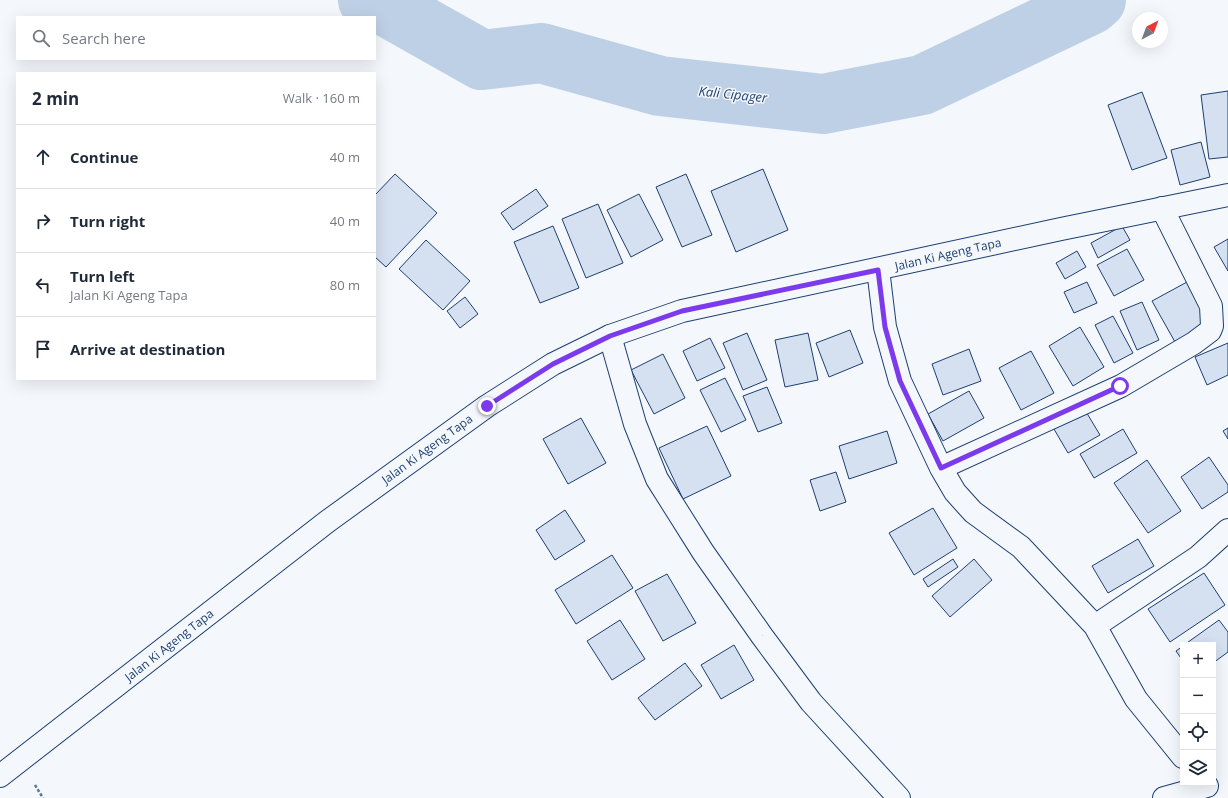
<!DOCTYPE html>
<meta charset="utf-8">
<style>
:root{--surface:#fff;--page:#f6f6f7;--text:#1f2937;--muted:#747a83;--line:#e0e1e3}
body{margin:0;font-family:"Open Sans",sans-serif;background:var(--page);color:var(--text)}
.controls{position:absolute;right:12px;bottom:12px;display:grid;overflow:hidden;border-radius:0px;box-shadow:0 4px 16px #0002}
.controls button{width:36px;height:36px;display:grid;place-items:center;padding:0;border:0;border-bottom:1px solid var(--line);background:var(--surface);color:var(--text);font:20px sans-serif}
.compass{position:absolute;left:1132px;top:12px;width:36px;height:36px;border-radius:50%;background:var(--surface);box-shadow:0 4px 16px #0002;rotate:41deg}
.stop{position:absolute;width:12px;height:12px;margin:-9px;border:3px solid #7c3aed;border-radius:50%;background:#fff}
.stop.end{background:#7c3aed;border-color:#fff;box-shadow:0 1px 4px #0008}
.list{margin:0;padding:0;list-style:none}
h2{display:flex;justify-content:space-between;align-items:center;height:52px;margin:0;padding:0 16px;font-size:17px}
h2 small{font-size:13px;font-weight:400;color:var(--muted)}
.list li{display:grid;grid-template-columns:26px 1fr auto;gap:12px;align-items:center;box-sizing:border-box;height:64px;padding:0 16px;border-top:1px solid var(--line)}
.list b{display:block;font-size:15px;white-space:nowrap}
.list p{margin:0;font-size:13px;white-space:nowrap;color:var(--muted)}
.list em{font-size:13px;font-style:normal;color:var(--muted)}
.icon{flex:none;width:22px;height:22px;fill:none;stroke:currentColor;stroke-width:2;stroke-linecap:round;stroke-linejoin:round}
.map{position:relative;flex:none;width:1228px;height:798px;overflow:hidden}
.search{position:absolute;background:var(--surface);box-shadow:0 4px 16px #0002;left:16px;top:16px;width:360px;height:44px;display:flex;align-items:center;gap:10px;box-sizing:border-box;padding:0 14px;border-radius:0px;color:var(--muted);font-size:15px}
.panel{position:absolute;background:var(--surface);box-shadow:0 4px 16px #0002;left:16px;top:72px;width:360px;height:308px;border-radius:0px}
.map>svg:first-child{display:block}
</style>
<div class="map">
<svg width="1228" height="798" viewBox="0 0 1228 798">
<rect width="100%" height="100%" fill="#f4f7fb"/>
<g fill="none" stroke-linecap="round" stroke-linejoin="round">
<path stroke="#bed0e5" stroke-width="60" d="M368,0L388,7L482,60L541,53L660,86L823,104L922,85L1090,5L1096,0"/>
</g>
<path fill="#d5e0f0" stroke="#1d3f73" d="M1228,91V157L1209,159L1201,95Z
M1142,92L1167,158L1132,170L1108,105Z
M1201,142L1210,177L1180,185L1171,150Z
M763,169L788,230L736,252L711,191Z
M395,174L437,213L386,267L375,257V195Z
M686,174L712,235L682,247L656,187Z
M536,189L548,206L513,230L501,213Z
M639,194L663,240L631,257L607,210Z
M598,204L623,263L586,278L562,219Z
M553,226L579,288L540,303L514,242Z
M1122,226L1130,240L1098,258L1091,243Z
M1228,239V271L1214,247Z
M426,240L470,281L443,310L399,269Z
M1127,249L1144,280L1114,296L1097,265Z
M1077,251L1086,267L1065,279L1056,263Z
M1087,282L1097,303L1074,313L1064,292Z
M1187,282L1210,324L1175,342L1152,301Z
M465,297L478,314L460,328L447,311Z
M1142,302L1159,340L1137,350L1120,311Z
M1113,316L1133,353L1114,363L1095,325Z
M1080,327L1104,367L1073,386L1049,346Z
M850,330L863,363L829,377L816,343Z
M747,333L767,380L743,390L723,343Z
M808,333L818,380L785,387L775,340Z
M710,338L725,368L697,381L683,351Z
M1228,343V375L1207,385L1195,357Z
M969,349L981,381L943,395L932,364Z
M1031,351L1054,393L1021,410L999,368Z
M663,354L685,398L654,414L631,370Z
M725,378L746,420L721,432L700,390Z
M767,387L782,423L758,432L743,396Z
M969,391L984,418L943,441L928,414Z
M1082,405L1100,435L1068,453L1051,424Z
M581,418L606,463L568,484L543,439Z
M707,426L731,476L683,499L659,448Z
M1228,428V439L1223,431Z
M1123,429L1137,453L1094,478L1080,454Z
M887,431L897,463L849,479L839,446Z
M1209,457L1228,485V492L1202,509L1181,477Z
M1147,460L1181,511L1148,533L1114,483Z
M836,472L846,502L820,511L810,480Z
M933,508L957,548L914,575L889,533Z
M565,510L585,541L555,560L536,530Z
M1138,539L1154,566L1108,593L1092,566Z
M612,555L633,588L576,624L555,590Z
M953,559L958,567L928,587L923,579Z
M974,559L992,580L950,617L932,596Z
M1204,573L1225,605L1170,642L1148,609Z
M667,574L696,623L663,641L635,591Z
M620,620L645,659L612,680L587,641Z
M1219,620L1228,632V652L1213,663V645H1184Z
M734,645L754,680L721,699L701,665Z
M1183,646V661L1176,651Z
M685,663L702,686L655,720L638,698Z"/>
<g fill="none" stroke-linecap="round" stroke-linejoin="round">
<g stroke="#1d3f73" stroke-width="24">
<path id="minor" d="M878,269L885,327L900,381L941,468L955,492L973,512L1021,547L1095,626L1136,699L1183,757
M610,336L635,424L657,479L703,552L762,636L811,702L899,798
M941,468L1121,386L1194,343L1210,331L1212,326L1211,306L1162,208
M1095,626L1198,557L1228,530
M1164,798L1207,786"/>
</g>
<g stroke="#1d3f73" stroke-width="24">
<path id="tertiary" d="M0,776L328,521L487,406L553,364L610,336L682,311L1061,229L1228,195"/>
</g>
<path stroke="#5e769c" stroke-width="2.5" stroke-dasharray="3 2" stroke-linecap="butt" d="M35,785L43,798"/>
<use href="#minor" stroke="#f4f7fb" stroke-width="22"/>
<use href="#tertiary" stroke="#f4f7fb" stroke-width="22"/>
</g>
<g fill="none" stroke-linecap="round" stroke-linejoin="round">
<path stroke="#7c3aed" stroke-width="5" d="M487,406L553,364L610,336L682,311L878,270L885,327L900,381L941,468L1120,386"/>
</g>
<g text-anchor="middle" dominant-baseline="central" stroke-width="3" stroke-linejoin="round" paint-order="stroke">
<g font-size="12" fill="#1d3f73" stroke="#f4f7fb">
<text transform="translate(948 254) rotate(-13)">Jalan Ki Ageng Tapa</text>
<text transform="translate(427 449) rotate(-36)">Jalan Ki Ageng Tapa</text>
<text transform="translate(169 645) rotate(-38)">Jalan Ki Ageng Tapa</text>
</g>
<g font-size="13" font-style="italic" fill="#1d3f73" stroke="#f4f7fb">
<text transform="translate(733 94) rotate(6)">Kali Cipager</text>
</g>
</g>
</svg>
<div class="controls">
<button>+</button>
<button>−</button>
<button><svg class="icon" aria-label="locate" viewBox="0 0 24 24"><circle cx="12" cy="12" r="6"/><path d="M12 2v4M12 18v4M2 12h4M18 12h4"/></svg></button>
<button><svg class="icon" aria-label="layers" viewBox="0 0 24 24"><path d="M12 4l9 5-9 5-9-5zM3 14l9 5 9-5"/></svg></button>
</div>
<svg class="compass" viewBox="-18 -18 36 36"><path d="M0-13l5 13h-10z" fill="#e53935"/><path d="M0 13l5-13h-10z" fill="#747a83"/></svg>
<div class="stop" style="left:1120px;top:386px"></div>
<div class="stop end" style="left:487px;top:406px"></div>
<div class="search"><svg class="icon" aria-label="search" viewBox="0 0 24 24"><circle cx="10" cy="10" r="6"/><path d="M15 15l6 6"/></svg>Search here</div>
<section class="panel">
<h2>2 min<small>Walk · 160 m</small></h2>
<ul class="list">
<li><svg class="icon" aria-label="ahead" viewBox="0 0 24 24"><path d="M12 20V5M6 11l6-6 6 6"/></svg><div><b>Continue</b></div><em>40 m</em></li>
<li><svg class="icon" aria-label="right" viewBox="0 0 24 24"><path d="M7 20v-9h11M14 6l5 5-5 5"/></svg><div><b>Turn right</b></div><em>40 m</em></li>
<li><svg class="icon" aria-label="left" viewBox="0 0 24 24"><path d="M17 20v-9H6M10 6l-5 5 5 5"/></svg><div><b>Turn left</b><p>Jalan Ki Ageng Tapa</p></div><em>80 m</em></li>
<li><svg class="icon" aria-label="arrive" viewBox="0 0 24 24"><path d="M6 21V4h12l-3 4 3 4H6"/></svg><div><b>Arrive at destination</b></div></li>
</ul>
</section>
</div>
